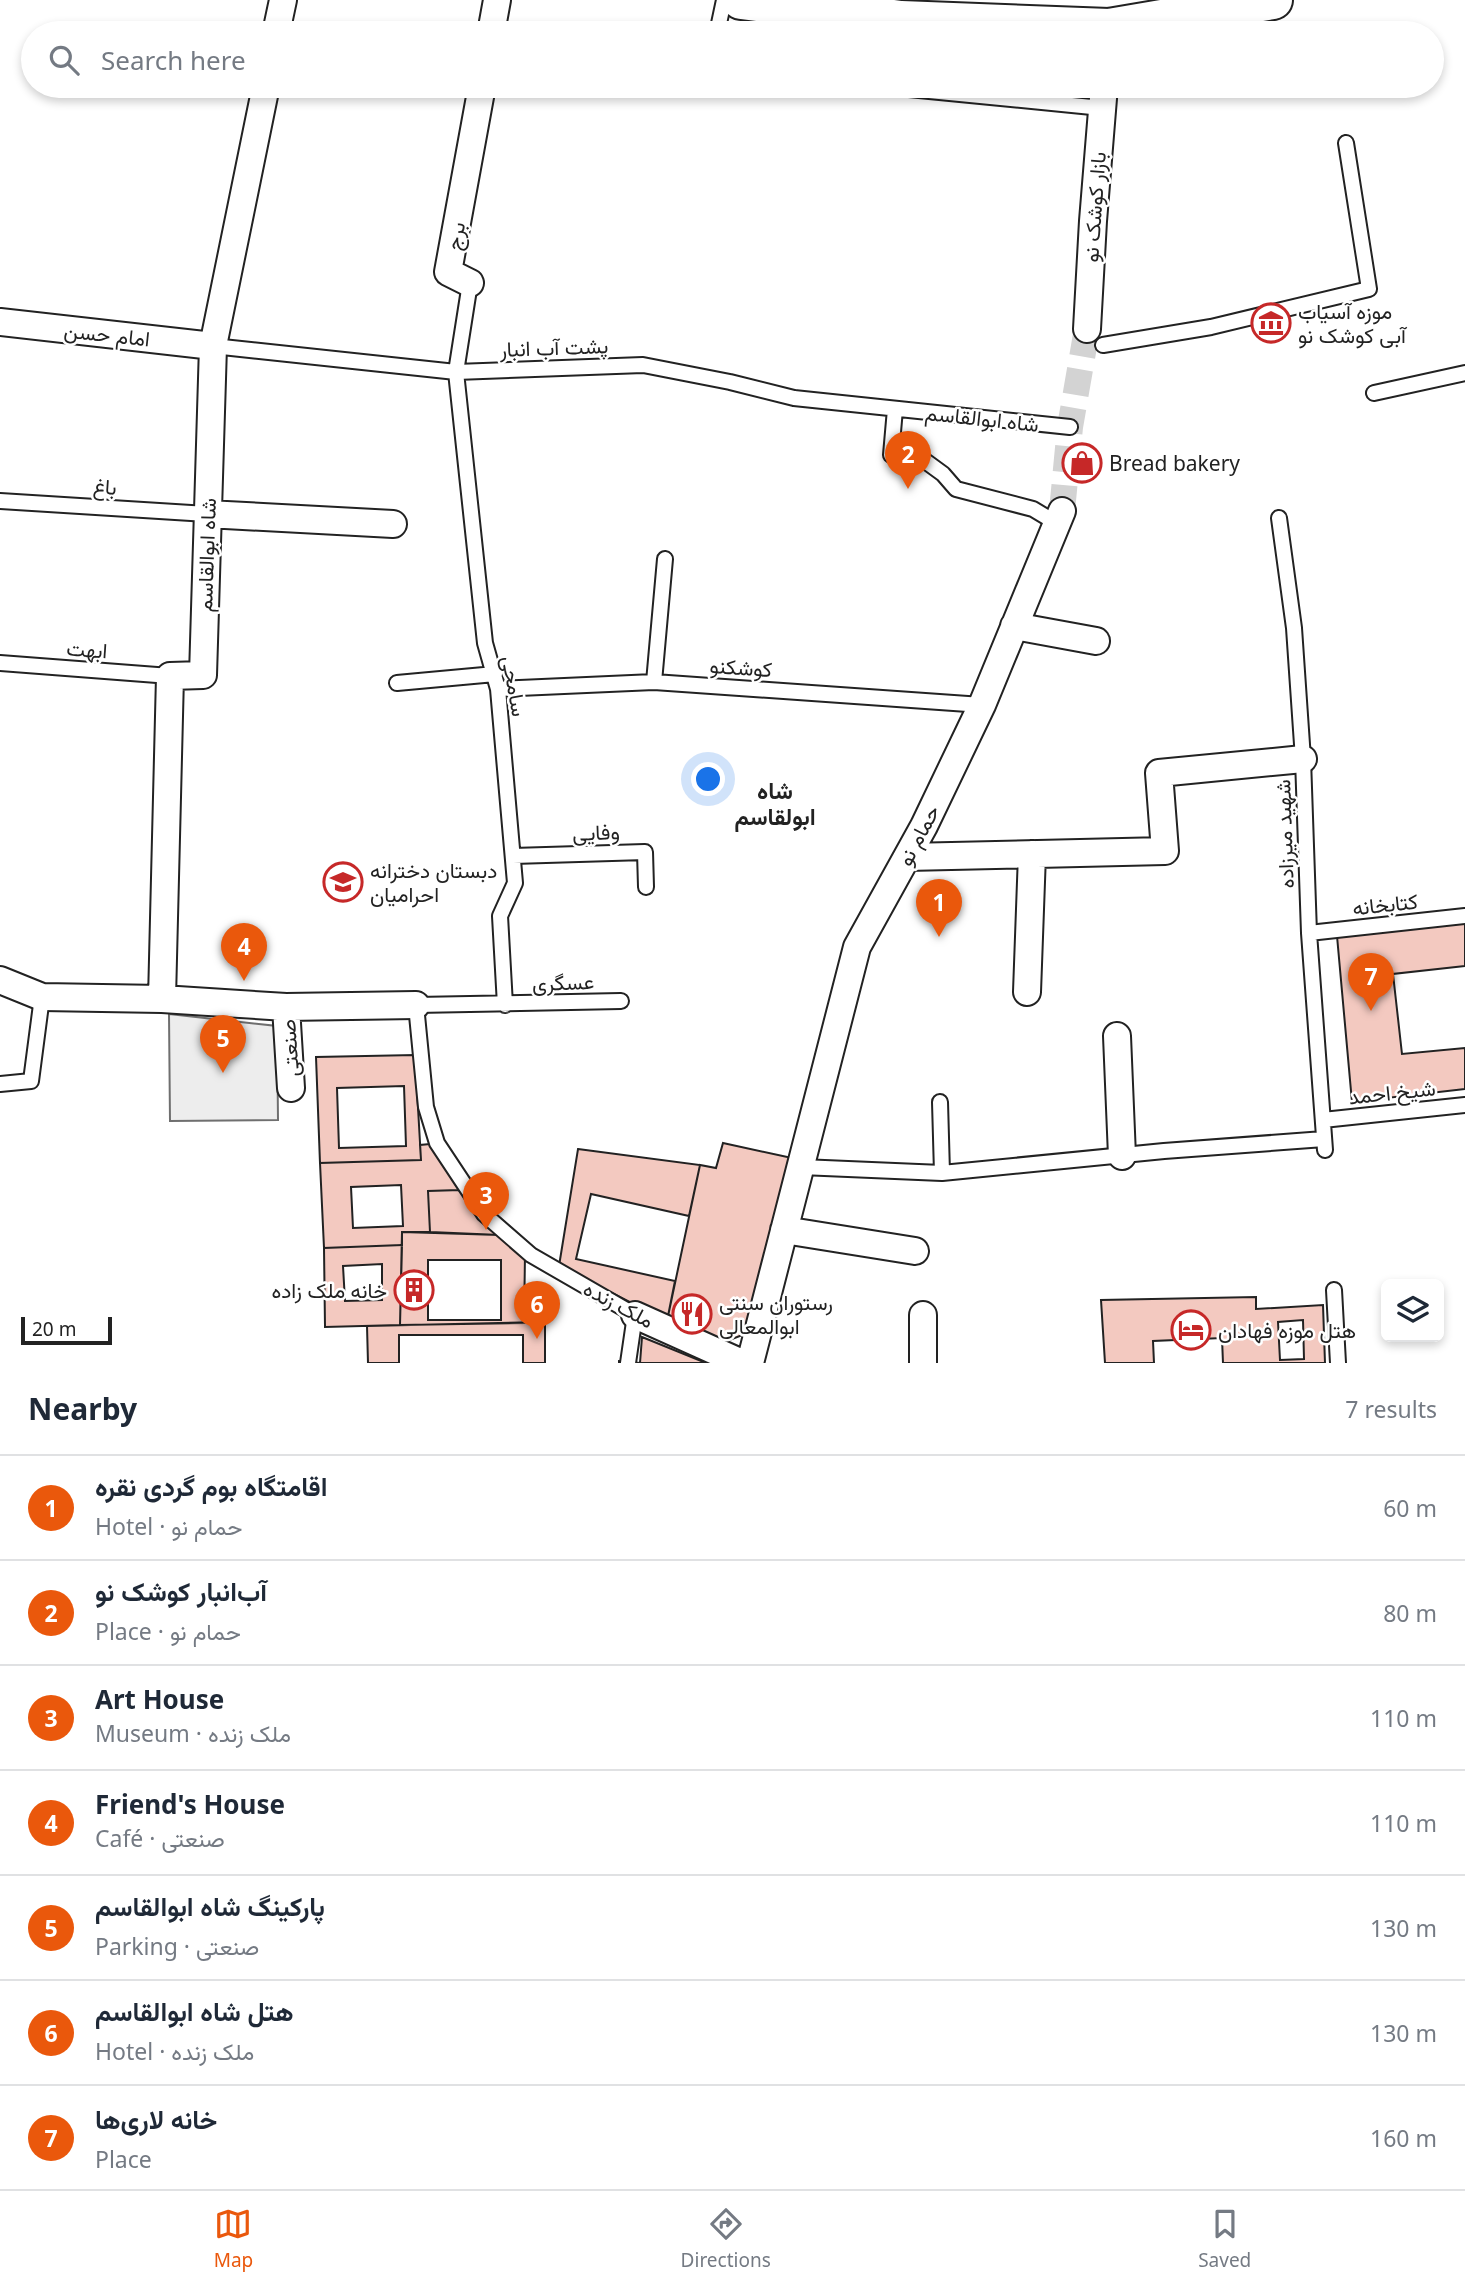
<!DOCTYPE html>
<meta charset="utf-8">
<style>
:root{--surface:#fff;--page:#f6f6f7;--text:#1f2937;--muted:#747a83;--line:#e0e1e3;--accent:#ea580c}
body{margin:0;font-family:"Noto Sans",Vazirmatn,sans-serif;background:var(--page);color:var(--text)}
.controls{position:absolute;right:21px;bottom:21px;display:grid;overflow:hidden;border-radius:10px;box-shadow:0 4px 10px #0003}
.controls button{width:63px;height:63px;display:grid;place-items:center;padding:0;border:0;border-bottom:2px solid var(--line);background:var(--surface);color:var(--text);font:35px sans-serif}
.scale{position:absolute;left:21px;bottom:18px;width:91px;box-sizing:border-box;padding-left:7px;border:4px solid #222;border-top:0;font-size:19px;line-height:24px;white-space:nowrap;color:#222;-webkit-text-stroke:5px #fff;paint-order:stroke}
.you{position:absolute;left:709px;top:780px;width:24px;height:24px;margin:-18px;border:5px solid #fff;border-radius:50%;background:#1a73e8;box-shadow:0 0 0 10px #1a73e833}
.badge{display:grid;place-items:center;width:46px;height:46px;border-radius:50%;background:var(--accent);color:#fff;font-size:23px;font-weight:700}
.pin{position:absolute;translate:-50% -58px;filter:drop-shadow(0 2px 4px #0008)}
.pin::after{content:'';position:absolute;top:37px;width:24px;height:21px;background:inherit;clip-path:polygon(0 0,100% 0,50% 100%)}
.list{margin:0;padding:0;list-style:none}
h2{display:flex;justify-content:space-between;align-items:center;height:91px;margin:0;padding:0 28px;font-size:30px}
h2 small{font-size:23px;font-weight:400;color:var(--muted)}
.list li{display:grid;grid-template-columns:46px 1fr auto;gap:21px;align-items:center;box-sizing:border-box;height:105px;padding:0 28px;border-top:2px solid var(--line)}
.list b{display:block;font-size:26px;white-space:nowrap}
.list p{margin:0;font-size:23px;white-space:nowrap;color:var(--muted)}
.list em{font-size:23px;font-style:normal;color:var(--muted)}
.icon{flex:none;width:38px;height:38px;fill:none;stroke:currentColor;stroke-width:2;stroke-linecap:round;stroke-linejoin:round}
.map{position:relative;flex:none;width:1465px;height:1363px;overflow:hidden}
.search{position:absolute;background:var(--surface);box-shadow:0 4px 10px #0003;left:21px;right:21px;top:21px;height:77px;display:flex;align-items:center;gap:18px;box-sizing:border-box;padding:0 24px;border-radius:38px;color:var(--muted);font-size:26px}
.sheet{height:826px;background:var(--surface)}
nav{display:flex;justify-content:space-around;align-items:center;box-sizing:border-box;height:98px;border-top:2px solid var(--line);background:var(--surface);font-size:19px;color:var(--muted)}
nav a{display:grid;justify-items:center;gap:4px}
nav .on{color:var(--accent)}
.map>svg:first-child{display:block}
</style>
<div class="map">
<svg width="1465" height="1363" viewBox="0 0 1465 1363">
<rect width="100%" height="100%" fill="#fff"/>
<path fill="#ededed" stroke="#6f6f6f" stroke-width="2" d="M169,1014L277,1026L278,1120L170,1121Z"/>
<path fill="#f3c9c0" stroke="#222" stroke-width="2" fill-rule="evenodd" d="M1465,923V966L1393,974L1402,1054L1465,1048V1089L1352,1102L1337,936Z
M415,1055L421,1160L320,1163L316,1057ZM404,1086L406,1146L339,1148L337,1088Z
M723,1143L792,1158L745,1334L722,1343L667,1321L700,1165L716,1168Z
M430,1144L459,1190L428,1191L430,1232H402V1245L324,1248L320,1163L421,1160L420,1145ZM401,1185L403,1226L353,1228L351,1187Z
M578,1149L700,1165L689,1216L591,1194L576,1259L675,1281L667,1321L559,1266Z
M459,1190L477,1213L500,1235L430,1232L428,1191Z
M402,1232L500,1235L525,1255L524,1323L400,1325ZM428,1260H501V1320H428Z
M402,1245L400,1325L325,1327L324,1248ZM382,1264V1300L345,1301L343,1266Z
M1256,1297V1309L1323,1305L1325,1363H1223L1222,1338L1153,1341L1154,1363H1105L1101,1300ZM1303,1320L1304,1359L1280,1360L1278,1322Z
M545,1322V1363H523V1335H399V1363H368L367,1326Z
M642,1337L706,1363H619V1361L640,1363Z"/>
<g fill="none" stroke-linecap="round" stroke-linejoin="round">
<path stroke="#d3d3d3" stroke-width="26" stroke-dasharray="26 13" stroke-linecap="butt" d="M1062,511L1070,427L1087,329"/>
<g stroke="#222" stroke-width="18">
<path id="lane" d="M717,33L724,0
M878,86L1102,108
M470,283L456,372L485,643L498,689L515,883L500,916L505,1005
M1103,345L1211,327L1369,289L1346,143
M213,346L456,372L643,365L730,382L794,398L1070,427
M1374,393L1465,373
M895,409L891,455H917L943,474L956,489L1033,509L1058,524
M0,501L207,514
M1279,518L1294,628L1303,759L1309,933L1325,1150
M0,663L170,676
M654,682L665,559
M397,683L495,674
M498,689L654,682L982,705
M513,856L645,852L646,887
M1309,933L1465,916
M621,1001L416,1005L426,1107L437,1143L484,1214L531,1255L635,1315L628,1363
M0,1084L31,1081L42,997
M940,1102L942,1173
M1323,1120L1465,1105
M801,1167L942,1173L1164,1151L1324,1139
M1334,1290L1338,1363"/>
</g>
<g stroke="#222" stroke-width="30">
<path id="street" d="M276,33L283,0
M491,33L497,0
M470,283L448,272L482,86
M0,322L213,346
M1087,329L1093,221L1104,86
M207,514L393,524
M1014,626L1096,641
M907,857L1165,851L1159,773L1303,759
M0,980L42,997L162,999L286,1007L416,1005
M1027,992L1032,854
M162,999L170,676L203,675L213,346L266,86
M286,1007L291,1088
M1117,1036L1122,1156
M784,1230L915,1251
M635,1315L742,1363
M923,1315V1363
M750,1363L857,947L924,826L982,705L1062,511"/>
</g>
<g stroke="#222" stroke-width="42">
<path id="secondary" d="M741,0L901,20L1109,28L1273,0"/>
</g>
<use href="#lane" stroke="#fff" stroke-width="14"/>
<use href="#street" stroke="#fff" stroke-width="26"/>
<use href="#secondary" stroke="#fff" stroke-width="38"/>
</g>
<defs>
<g id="museum-ring" transform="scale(2.0125)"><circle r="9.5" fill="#fff" stroke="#c62828" stroke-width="1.5"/><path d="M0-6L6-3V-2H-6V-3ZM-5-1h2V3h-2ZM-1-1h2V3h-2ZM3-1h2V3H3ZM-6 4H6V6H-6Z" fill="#c62828"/></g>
<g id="shop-ring" transform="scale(2.0125)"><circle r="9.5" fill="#fff" stroke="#c62828" stroke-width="1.5"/><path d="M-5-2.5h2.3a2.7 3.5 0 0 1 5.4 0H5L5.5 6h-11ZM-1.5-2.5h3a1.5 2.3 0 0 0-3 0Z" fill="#c62828"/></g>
<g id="school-ring" transform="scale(2.0125)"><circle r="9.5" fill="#fff" stroke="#c62828" stroke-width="1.5"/><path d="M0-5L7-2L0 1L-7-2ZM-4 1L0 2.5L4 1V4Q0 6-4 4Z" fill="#c62828"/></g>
<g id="building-ring" transform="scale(2.0125)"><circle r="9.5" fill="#fff" stroke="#c62828" stroke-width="1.5"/><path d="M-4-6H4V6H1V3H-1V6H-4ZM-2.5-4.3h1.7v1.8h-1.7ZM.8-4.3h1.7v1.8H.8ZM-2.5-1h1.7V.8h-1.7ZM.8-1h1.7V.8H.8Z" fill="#c62828"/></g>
<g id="restaurant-ring" transform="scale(2.0125)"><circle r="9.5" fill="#fff" stroke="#c62828" stroke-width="1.5"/><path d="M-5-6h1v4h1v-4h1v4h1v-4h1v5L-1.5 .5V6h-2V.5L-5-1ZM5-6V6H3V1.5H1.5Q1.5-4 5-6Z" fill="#c62828"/></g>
<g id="hotel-ring" transform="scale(2.0125)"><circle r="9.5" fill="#fff" stroke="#c62828" stroke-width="1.5"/><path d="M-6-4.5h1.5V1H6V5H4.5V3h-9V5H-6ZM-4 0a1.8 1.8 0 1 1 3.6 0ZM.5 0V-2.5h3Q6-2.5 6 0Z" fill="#c62828"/></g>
</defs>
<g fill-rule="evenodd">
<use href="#museum-ring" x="1271" y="323"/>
<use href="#shop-ring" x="1082" y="463"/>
<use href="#school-ring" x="343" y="882"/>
<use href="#building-ring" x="414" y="1290"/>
<use href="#restaurant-ring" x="692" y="1314"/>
<use href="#hotel-ring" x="1191" y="1330"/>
</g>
<g text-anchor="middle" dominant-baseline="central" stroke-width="5" stroke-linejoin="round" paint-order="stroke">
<g font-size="21" fill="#222" stroke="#fff">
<text transform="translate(1094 207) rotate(-86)">بازار کوشک نو</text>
<text transform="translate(455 236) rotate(-80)">برج</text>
<text transform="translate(107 334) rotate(6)">امام حسن</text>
<text transform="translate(554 347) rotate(-2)">پشت آب انبار</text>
<text transform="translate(982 418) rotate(6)">شاه ابوالقاسم</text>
<text transform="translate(105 486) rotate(4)">باغ</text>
<text transform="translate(206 555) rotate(-88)">شاه ابوالقاسم</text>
<text transform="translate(87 649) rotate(4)">ابهت</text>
<text transform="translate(741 667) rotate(4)">کوشکنو</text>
<text transform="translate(515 686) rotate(80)">سامحی</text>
<text transform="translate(596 832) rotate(-2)">وفایی</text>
<text transform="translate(1284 834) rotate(-92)">شهید میرزاده</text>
<text transform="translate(918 835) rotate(-62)">حمام نو</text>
<text transform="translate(1385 904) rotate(-6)">کتابخانه</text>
<text transform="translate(563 982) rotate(-2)">عسگری</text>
<text transform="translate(289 1048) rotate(-94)">صنعتی</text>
<text transform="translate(1392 1092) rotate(-6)">شیخ احمد</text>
<text transform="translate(619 1304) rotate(28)">ملک زنده</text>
</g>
<g font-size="21" fill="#222" stroke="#fff" text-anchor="start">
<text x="1298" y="311">موزه آسیاب<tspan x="1298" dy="24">آبی کوشک نو</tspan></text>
<text x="1109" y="463">Bread bakery</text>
<text x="370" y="870">دبستان دخترانه<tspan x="370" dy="24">احرامیان</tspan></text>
<text x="387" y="1290" text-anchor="end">خانه ملک زاده</text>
<text x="719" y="1302">رستوران سنتی<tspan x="719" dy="24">ابوالمعالی</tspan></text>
<text x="1218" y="1330">هتل موزه فهادان</text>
</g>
<g font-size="23" font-weight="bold" fill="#222" stroke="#fff">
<text x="775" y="790">شاه<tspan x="775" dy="26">ابولقاسم</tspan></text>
</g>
</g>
</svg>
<div class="controls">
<button><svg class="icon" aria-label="layers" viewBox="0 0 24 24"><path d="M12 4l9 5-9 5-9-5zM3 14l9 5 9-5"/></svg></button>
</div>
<div class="scale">20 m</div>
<div class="you"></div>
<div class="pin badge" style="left:939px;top:937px">1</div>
<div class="pin badge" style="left:908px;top:489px">2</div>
<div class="pin badge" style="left:486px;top:1230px">3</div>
<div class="pin badge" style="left:244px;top:981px">4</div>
<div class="pin badge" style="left:223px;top:1073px">5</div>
<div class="pin badge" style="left:537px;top:1339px">6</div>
<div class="pin badge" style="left:1371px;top:1011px">7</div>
<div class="search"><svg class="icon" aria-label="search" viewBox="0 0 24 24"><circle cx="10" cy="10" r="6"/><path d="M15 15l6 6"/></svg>Search here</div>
</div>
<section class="sheet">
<h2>Nearby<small>7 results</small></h2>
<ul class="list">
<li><span class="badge">1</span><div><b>اقامتگاه بوم گردی نقره</b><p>Hotel · حمام نو</p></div><em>60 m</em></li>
<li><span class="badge">2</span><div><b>آب‌انبار کوشک نو</b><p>Place · حمام نو</p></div><em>80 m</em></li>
<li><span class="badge">3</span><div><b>Art House</b><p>Museum · ملک زنده</p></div><em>110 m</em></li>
<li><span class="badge">4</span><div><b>Friend's House</b><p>Café · صنعتی</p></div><em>110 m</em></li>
<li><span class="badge">5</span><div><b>پارکینگ شاه ابوالقاسم</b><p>Parking · صنعتی</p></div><em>130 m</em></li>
<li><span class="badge">6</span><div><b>هتل شاه ابوالقاسم</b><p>Hotel · ملک زنده</p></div><em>130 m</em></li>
<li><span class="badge">7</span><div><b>خانه لاری‌ها</b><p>Place</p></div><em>160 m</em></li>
</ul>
</section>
<nav>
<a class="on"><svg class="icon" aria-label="map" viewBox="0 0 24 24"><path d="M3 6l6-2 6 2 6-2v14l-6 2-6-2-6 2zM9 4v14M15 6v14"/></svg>Map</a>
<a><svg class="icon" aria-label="directions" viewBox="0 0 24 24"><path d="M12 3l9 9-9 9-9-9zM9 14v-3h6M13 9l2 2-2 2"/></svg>Directions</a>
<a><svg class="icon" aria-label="saved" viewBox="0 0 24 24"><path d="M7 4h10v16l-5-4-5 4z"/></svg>Saved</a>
</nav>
